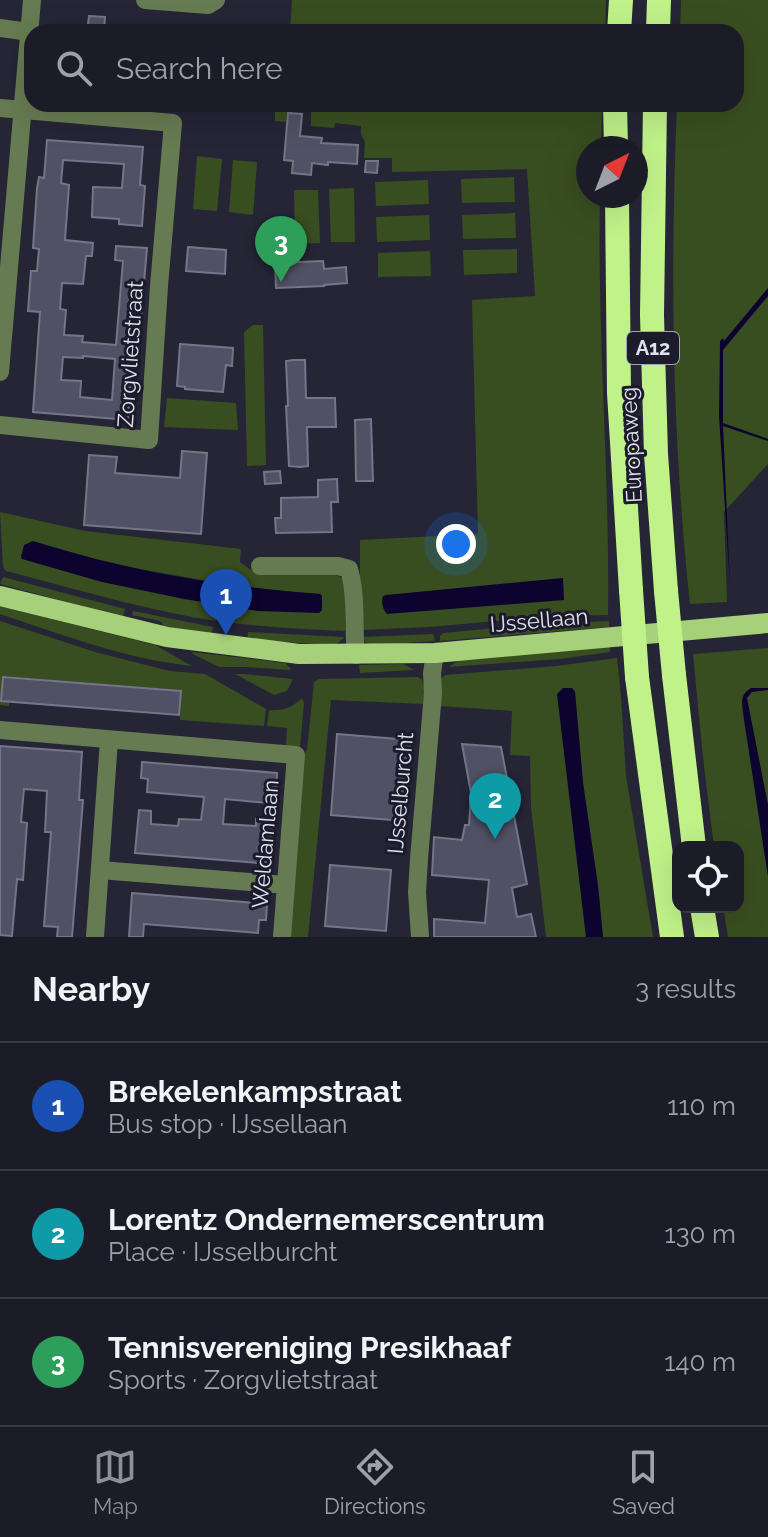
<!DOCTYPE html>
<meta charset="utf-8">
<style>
:root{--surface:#1c1c28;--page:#292934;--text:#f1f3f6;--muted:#a0a1a8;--line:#3a3a45;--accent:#8c9099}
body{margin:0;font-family:Raleway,sans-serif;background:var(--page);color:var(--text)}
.controls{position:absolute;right:24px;bottom:24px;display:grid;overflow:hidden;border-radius:16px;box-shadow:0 8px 32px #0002}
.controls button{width:72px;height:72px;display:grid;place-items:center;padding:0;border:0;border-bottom:2px solid var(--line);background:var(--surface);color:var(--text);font:40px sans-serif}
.compass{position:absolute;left:576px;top:136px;width:72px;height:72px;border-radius:50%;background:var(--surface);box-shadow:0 8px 32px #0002;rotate:42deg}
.you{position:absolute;left:456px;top:544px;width:28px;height:28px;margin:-20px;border:6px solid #fff;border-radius:50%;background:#1a73e8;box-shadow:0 0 0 12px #1a73e833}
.badge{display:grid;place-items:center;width:52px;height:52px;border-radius:50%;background:var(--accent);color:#fff;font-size:26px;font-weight:700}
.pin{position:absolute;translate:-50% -66px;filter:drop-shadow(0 2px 4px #0008)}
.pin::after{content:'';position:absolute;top:42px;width:28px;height:24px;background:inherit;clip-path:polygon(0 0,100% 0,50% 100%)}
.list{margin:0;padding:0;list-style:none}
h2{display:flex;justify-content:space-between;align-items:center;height:104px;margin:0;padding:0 32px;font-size:34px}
h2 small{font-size:26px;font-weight:400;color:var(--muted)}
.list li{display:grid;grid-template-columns:52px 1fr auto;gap:24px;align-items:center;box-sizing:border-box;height:128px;padding:0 32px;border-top:2px solid var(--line)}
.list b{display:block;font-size:30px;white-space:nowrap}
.list p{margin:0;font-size:26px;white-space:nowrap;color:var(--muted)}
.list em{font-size:26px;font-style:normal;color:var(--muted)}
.icon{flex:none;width:44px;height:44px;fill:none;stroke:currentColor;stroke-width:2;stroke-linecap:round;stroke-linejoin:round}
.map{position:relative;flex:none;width:768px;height:937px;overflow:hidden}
.search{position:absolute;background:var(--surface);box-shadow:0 8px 32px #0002;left:24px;right:24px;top:24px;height:88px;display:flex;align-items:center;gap:20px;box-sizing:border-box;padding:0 28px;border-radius:24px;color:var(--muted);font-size:30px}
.sheet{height:488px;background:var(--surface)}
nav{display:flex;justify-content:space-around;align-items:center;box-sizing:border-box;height:112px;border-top:2px solid var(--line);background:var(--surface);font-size:22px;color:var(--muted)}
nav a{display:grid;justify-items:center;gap:4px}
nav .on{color:var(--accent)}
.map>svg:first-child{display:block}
</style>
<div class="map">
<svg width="768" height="937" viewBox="0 0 768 937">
<rect width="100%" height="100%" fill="#252536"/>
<path fill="#394e20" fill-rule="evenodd" d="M292,0H606L605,32H290Z
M681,0H768V464L724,512L727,602L690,604C672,439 670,270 677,104H736V32H680Z
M170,104H602L601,148H588V196H600C597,336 610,475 608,615L550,616L429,627L361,630L360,628V540L478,534L472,300L535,296L527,169L392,172V158H364L365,142L361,134V126L335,123L334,128L311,126V109H304V112L287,111L286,122L275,121V109Z
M197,156L222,159L217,211L193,209Z
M233,160L257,162L253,215L229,212Z
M514,177L515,202L462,203L461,179Z
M428,180L429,204L376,206L375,182Z
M354,188L355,242H331L329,189Z
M294,190H318L320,243L295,244Z
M515,213L516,238L463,239L462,215Z
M429,215L430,240L377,242L376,217Z
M517,249V273L464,275L463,250Z
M430,251L431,276L378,277V253Z
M253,325H263L266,465L247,466L244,332Z
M167,398L236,403L238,430L164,427Z
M0,512L85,531L241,549L240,562L251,570L331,573L342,578L346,587L345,631C294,629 243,626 192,617C129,605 68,587 6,571L3,567ZM25,545C123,566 220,587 320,594L322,596V610L21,557Z
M3,577L125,609L123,617L0,584Z
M0,606L155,645L192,666C126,659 63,635 0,614Z
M133,611L213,627L211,635L164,626L160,621L132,615Z
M0,621L95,652L142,664L170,671L205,674L266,709L264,726L180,720L181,690L3,676L1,701L9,702V706L0,705Z
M609,621V627L440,641V636L443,633L540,624Z
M248,632L343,637L344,638L335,645L247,640Z
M433,634L435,641L374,645L366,643L363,637Z
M610,646V652L560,659L449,667L456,662L463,659Z
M768,648V937H728L723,907H738V847H714L703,758L693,654Z
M192,652L285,663L291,669L289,670L247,667H219L193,654Z
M617,658L621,696L626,776L653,937H603L598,886L583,783L575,692L572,688L583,907L586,937H546L531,807L530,756L510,755L512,711L439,706L441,679L445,675L556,666Z
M403,664L414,670L360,673L359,665Z
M235,674H244L293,679L287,691L274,695Z
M418,677L422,680L424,687V704L331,700L308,937H289L303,756L307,750L314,682L319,679Z
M302,698L304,703L300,747L286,746L287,728L267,726L269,710C282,711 292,708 302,698Z"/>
<path fill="#0d032f" d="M768,288V296L723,350V423L768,439V441L723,426L730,585L719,416L720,341L723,338L724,341Z
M33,541C61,549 89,558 117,564C184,580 252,589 320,594L322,596V610L319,613L257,611L184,599L102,582L22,559L21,557L24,545Z
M563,578L564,600L387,614C383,610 381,602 383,596L386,595Z
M563,688H572L575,692L583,783L598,886L603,937H586L557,694Z
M751,688H768V690L752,692L747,698L768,805V877L743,713C742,701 740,695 751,688Z"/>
<path fill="#505164" stroke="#75758a" stroke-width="2" fill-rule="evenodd" d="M89,16L105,17L104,32H87Z
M288,113L302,114L300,136L322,138L321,143L358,145L357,164L328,162V165L312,163L311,175L292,173L293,161L284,160Z
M47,140L143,147L140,185L145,186L142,226L119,224V219L92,217L93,187L122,188L124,164L63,160L61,183L69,185L65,240L93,243L92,256H86L83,284L62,283L60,309L66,310L64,335L83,336L82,342L116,345L123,261L115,260L116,246L147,248L138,351H133L128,420L33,412L40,312L28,311L31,271H37L39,249L33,248L37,188L39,177L44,178ZM83,356L115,359L112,400L80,397L81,381L61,380L63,357L83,358Z
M366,161H378L377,173L365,172Z
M188,247L226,250L225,274L186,271Z
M323,261L324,269L346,267L347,283L324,285V286L276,288L275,263Z
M180,344L233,348L232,366L226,365L223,392L185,389V387L177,386Z
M293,360H305L306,398H335L336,427H307L308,466L300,467L289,466L286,406H288L286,361Z
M371,419L373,481H356L355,420Z
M182,451L207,453L201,534L84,525L89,455L117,457L115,473L180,478Z
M280,471L281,483L265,484L264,472Z
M337,479L338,502H331L332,532L276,533L275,518H281V498L318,497V480Z
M3,677L181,691L179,715L1,701Z
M337,734L410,740L404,821L331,815Z
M462,744L501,747L527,884L512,888L517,917L531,914L536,937H434V919L485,923L489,880L432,875L434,837L462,840L465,825H469L471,793Z
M0,746L82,752L79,800H83L72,937H57L58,927L44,926L51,832H45L47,791L24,789L21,822L27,823L23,880L17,879L12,936L0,935Z
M142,762L277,773L276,790L271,789L268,803L225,799L223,824L256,826V819L272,820L270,864L135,853L139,810L151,811V824L178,826L179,819L201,820L204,797L147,792L148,779L141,778Z
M330,865L391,870L386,931L325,926Z
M132,893L267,904L266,920H259L258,933L144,924L143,937H129Z"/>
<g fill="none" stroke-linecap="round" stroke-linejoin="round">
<path stroke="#677b52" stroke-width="18" d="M145,0L208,5L216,0
M0,28L29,32
M0,108L173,123L159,286L149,440L0,425
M0,372L32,0
M260,566H338L349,569C357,596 353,627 356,655
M0,730L296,755L282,937
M100,870L286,885
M95,937L109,740
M420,937L417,892L419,859L433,693L432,673L435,653"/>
<path stroke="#a7d07a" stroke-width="20" d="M0,596L167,637L299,654L435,653L768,623"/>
<path stroke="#c0f289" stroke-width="24" d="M619,32L621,0
M658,32L659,0
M615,104L616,148
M655,104L652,315L656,454L666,591
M617,196L619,393L631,590
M674,675L694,847
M637,677L672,937
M702,907L707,937"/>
<path stroke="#c0f289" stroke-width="24" d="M631,590L637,677
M666,591L674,675"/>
</g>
<g text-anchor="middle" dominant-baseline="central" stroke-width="6" stroke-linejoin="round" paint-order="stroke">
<rect fill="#1b1b2c" stroke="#a5a6b3" stroke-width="2" x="627" y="332" width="52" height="32" rx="6"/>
<g font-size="20" font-weight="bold" fill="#e0e1ed">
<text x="653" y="348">A12</text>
</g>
<g font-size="22" fill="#e0e1ed" stroke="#1b1b2c">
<text transform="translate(130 354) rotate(-86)">Zorgvlietstraat</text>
<text transform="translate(631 445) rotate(-93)">Europaweg</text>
<text transform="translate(539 620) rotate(-5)">IJssellaan</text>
<text transform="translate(400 793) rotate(-85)">IJsselburcht</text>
<text transform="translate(265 844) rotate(-85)">Weldamlaan</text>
</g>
</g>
</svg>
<div class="controls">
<button><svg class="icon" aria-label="locate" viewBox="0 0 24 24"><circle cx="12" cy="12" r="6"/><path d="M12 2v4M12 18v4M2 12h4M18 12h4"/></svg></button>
</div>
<svg class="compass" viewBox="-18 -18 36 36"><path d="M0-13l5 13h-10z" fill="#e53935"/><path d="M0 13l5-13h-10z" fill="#a0a1a8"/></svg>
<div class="you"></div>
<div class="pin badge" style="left:226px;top:635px;background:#1a4fb4">1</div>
<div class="pin badge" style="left:495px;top:839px;background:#0f9aa8">2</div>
<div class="pin badge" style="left:281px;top:282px;background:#2e9e5b">3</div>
<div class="search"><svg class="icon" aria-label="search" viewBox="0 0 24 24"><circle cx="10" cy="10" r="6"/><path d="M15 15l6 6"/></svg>Search here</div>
</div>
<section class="sheet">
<h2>Nearby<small>3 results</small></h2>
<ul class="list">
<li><span class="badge" style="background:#1a4fb4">1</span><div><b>Brekelenkampstraat</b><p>Bus stop · IJssellaan</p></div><em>110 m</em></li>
<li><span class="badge" style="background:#0f9aa8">2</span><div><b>Lorentz Ondernemerscentrum</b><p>Place · IJsselburcht</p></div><em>130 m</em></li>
<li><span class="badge" style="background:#2e9e5b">3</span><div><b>Tennisvereniging Presikhaaf</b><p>Sports · Zorgvlietstraat</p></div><em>140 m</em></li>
</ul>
</section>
<nav>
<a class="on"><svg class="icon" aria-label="map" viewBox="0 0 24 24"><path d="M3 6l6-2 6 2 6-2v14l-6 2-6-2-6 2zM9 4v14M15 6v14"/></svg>Map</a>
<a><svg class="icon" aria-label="directions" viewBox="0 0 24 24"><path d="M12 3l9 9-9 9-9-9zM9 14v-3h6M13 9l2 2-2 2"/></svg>Directions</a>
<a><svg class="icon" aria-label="saved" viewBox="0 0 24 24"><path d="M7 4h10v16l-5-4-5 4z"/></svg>Saved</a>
</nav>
